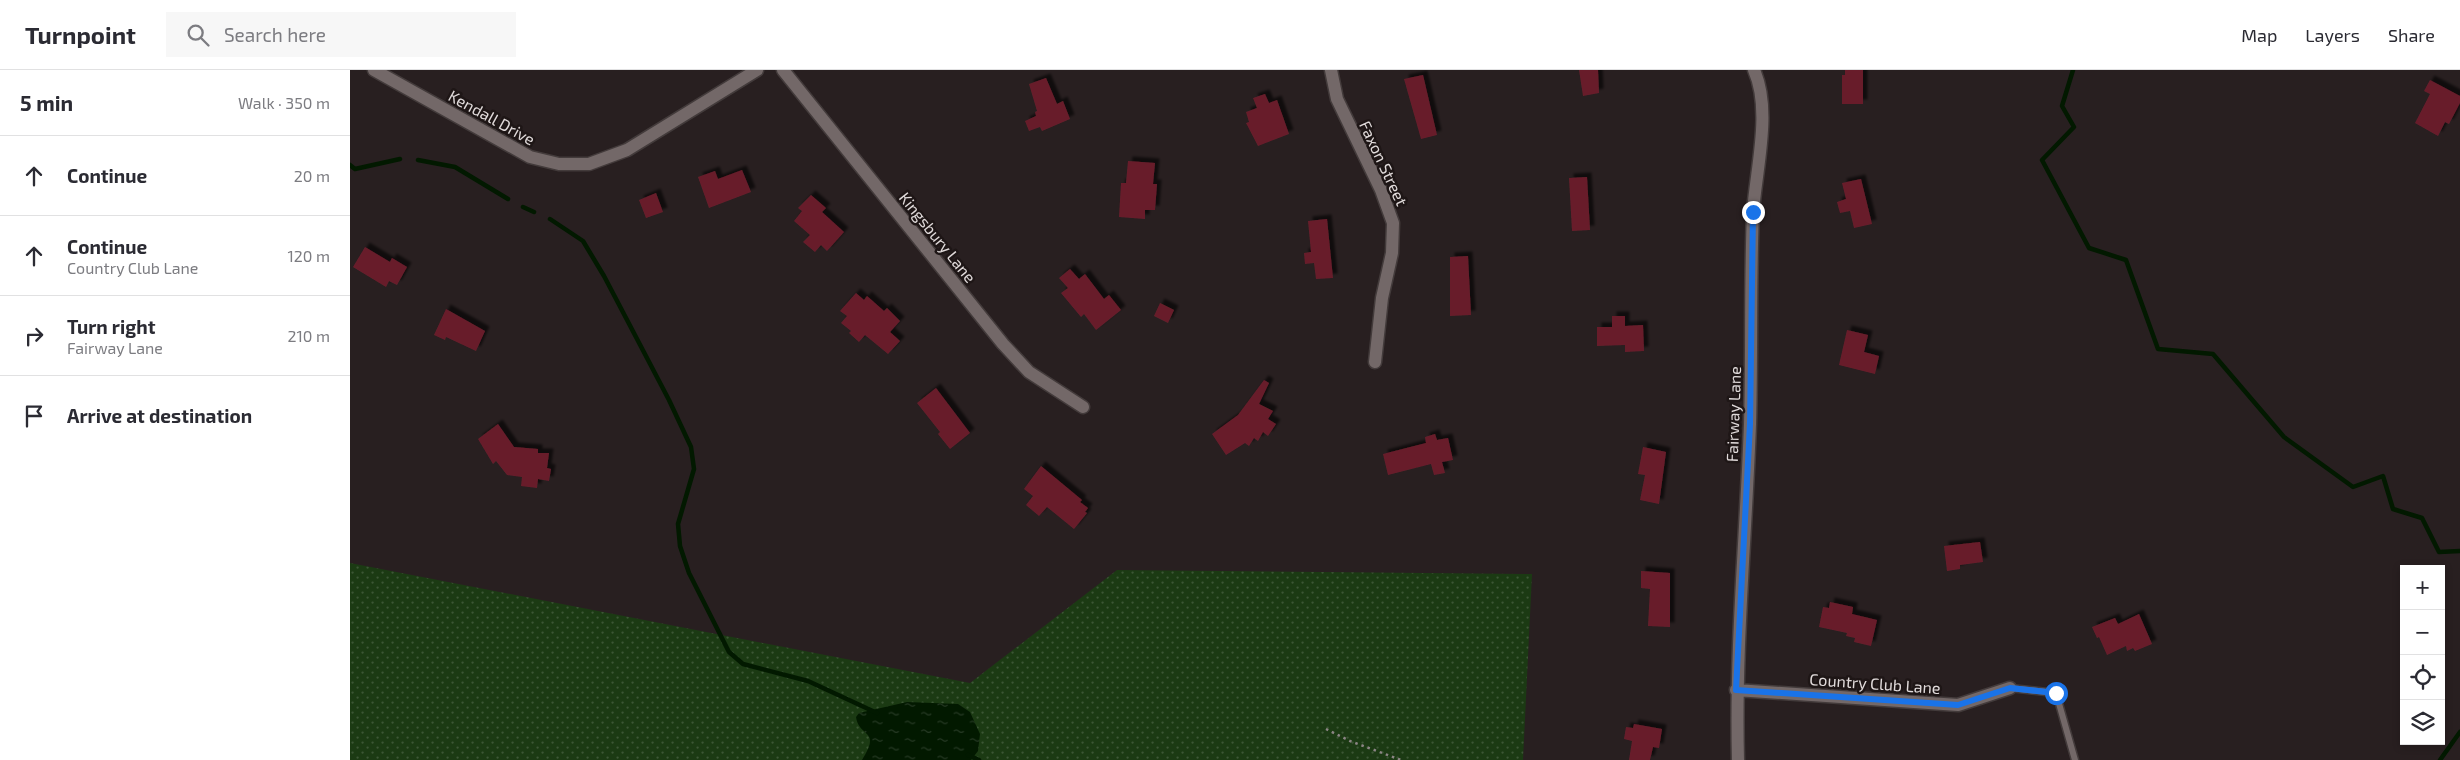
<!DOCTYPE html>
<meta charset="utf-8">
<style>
:root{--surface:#fff;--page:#f7f7f7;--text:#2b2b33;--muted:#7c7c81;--line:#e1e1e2}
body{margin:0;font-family:"Exo 2",sans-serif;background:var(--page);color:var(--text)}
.controls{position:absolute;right:15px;bottom:15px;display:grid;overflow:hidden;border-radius:0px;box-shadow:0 2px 8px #0003}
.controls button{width:45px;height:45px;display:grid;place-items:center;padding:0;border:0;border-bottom:1px solid var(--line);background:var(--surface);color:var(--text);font:25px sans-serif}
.stop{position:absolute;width:15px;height:15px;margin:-11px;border:4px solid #1a73e8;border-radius:50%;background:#fff}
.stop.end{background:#1a73e8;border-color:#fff;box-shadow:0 1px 5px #0008}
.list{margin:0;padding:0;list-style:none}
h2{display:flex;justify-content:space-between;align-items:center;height:65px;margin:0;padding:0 20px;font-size:21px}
h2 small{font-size:16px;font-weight:400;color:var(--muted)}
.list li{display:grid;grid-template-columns:32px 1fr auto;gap:15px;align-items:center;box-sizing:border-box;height:80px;padding:0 20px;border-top:1px solid var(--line)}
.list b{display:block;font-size:19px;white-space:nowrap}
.list p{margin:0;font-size:16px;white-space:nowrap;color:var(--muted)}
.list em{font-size:16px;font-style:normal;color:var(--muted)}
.icon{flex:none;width:28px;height:28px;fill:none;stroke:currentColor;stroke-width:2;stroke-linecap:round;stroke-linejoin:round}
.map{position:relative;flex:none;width:2110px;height:690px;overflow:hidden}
header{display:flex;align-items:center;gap:30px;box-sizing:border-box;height:70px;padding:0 25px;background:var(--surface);border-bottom:1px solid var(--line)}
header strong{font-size:24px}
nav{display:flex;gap:28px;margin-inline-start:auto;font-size:18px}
.search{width:350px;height:45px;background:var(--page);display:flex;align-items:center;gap:12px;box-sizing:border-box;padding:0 18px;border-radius:0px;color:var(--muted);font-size:19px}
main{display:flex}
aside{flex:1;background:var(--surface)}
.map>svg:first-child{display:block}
</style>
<header>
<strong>Turnpoint</strong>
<div class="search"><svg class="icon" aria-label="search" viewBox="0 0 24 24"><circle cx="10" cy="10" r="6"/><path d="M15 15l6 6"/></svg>Search here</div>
<nav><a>Map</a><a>Layers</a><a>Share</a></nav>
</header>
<main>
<aside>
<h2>5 min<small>Walk · 350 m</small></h2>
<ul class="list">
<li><svg class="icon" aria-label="ahead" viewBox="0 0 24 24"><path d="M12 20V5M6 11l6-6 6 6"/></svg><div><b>Continue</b></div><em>20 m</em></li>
<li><svg class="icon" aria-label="ahead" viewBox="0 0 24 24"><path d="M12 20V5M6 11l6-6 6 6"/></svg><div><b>Continue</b><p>Country Club Lane</p></div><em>120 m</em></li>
<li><svg class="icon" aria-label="right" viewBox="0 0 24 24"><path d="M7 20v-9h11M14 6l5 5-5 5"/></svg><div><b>Turn right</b><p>Fairway Lane</p></div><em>210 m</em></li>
<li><svg class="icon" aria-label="arrive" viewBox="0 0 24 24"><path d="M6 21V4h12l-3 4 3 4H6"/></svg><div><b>Arrive at destination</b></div></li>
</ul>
</aside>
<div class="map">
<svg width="2110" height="690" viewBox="0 0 2110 690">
<defs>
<pattern id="grass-dots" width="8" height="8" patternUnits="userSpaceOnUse" patternTransform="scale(1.25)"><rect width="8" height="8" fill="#1b3a13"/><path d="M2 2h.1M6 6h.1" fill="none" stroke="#3c5635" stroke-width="1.8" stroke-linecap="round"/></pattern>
<pattern id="water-ripples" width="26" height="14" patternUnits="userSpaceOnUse" patternTransform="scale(1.25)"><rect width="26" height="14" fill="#021900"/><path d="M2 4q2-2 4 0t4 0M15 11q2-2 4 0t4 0" fill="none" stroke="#273a25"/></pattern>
<filter id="shadow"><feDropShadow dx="4.5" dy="-4.5" stdDeviation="1" flood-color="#0009"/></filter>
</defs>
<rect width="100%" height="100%" fill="#281f20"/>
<path fill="url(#grass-dots)" d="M0,493L620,613L767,500L1182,504L1173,690H0Z"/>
<path fill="url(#water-ripples)" d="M557,632L608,634L620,642L630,664L628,681L621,690H512C532,659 509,668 506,647L509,643Z"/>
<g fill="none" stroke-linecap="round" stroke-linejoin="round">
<path stroke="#021900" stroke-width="4.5" d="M1723,0L1712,36L1724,57L1692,90L1739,178L1776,190L1808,279L1863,284L1934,367L2003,417L2033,406L2043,439L2072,448L2089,482L2110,481
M68,90L105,97L158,129
M0,95L5,99L50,89
M173,137L184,142
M200,149L233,171L254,206L319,330L341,377L344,399L328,454L330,476L339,503L379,582L393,594L458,611L527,643
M618,685L629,690
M2090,690L2110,662"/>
</g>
<path fill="#681f2c" filter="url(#shadow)" d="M1229,0H1248L1249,23L1233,26Z
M1495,0H1513V34H1492V5H1495Z
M1073,5L1087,65L1071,69L1054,9Z
M696,8L707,34L713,31L720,49L692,61L690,57L679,61L675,51L686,46L685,42L687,41L679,14Z
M2080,10L2110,26V33L2099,54L2095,52L2088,66L2065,53L2080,24L2074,21Z
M915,24L919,33L927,30L939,64L908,76L896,53L899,52L896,42L907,38L903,28Z
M778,91L805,93L803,114H807L805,140H795V149L769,147L771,113H776Z
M392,100L401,122L359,138L348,107L365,101L368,109Z
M1237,107L1240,160L1222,161L1219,108Z
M1511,109L1522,154L1504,158L1500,141L1490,143L1487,132L1496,129L1492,113Z
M306,123L313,142L296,148L289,130Z
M461,125L476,138L472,142L494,162L477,181L471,175L465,182L453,172L460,165L444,151L452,141L448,138Z
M977,149L983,208L966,209L964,193L955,194L954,183L961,182L958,151Z
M15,177L40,192L42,188L57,197L47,215L39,211L36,217L3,197Z
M1118,186L1121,245L1100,246V187Z
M720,199L729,209L735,204L754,229L759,225L771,240L746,260L734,244L731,247L711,223L718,218L709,208Z
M506,223L514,230L517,226L534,241L537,238L550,251L540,262L550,271L538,284L515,265L509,272L499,263L501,261L491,253L497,246L490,241Z
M810,233L824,240L818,253L804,246Z
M96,239L135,261L126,281L96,267L95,270L84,265Z
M1262,246H1275V256L1293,255L1294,281L1275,282V275L1247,276V257H1262Z
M1497,260L1518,265L1514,282L1529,286L1525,304L1489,295Z
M914,310L919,313L909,334L923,341L918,349L926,354L918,366L913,362L908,371L904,368L899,376L895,373L876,385L862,364L888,345Z
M586,318L620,363L600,379L588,364L590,362L567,333Z
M148,354L164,377L188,379V383H199L197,398L201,399L199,411L188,409L187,418L171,416L172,407L157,405L146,391L143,394L128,369Z
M1085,364L1087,370L1098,368L1103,390L1092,392L1095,403L1084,405L1081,394L1038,405L1033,384L1076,373L1075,367Z
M1293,377L1316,382L1309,434L1290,430L1295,405L1288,404Z
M691,396L732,430L730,432L738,438L735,442L737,443L724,459L697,437L689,446L676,435L683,426L674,419Z
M1630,472L1633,492L1610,495V499L1597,501L1594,476Z
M1291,501L1320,503V557L1298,556L1300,519L1291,518Z
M1480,532L1503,537L1502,544L1527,550L1521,576L1504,572L1505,568L1496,566L1497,563L1469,557L1473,537L1479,538Z
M1789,544L1802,574L1785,581L1783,578L1777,581L1776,576L1757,585L1749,567L1747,568L1742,557L1765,548L1768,554Z
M1284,654L1312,659L1309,678L1303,677L1300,690H1279L1282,671L1274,669L1276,657L1283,658Z"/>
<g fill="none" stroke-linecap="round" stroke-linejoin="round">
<g stroke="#433b3b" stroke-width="9">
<path id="service" d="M1660,618L1706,623L1725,690"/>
</g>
<g stroke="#433b3b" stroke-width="15">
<path id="minor" d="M24,0L180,87L209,94H239L277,80L407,0
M433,0L653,274L679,302L733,337
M981,0L987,29L1031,120L1043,153L1042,183L1032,228L1025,292
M1386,620L1608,635L1660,618
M1388,690C1385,578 1396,466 1400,354C1402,283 1400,213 1403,142C1406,99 1422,40 1404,0"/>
</g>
<path stroke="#8c8585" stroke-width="2.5" stroke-dasharray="2.5 4" stroke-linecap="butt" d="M976,659L1000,671L1051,690"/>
<use href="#service" stroke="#736868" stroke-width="6"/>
<use href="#minor" stroke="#736868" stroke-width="12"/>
</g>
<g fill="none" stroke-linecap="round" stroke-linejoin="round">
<path stroke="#1a73e8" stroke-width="6" d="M1403,142L1400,354L1386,620L1608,635L1660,618L1706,623"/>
</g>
<g text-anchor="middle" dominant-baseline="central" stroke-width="5" stroke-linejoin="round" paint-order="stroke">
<g font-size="16" fill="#e1dbdb" stroke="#1e1616">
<text transform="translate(142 47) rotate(29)">Kendall Drive</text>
<text transform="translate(1034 93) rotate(65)">Faxon Street</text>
<text transform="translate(588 167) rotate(51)">Kingsbury Lane</text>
<text transform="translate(1383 344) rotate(-88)">Fairway Lane</text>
<text transform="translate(1525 613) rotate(4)">Country Club Lane</text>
</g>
</g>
</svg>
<div class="controls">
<button>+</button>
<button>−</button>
<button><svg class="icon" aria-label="locate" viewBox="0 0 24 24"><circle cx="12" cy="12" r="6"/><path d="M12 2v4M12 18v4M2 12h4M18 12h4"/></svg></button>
<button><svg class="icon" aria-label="layers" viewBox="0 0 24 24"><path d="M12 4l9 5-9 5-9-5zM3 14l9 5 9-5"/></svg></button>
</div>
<div class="stop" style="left:1706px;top:623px"></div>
<div class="stop end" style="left:1403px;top:142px"></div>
</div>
</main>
